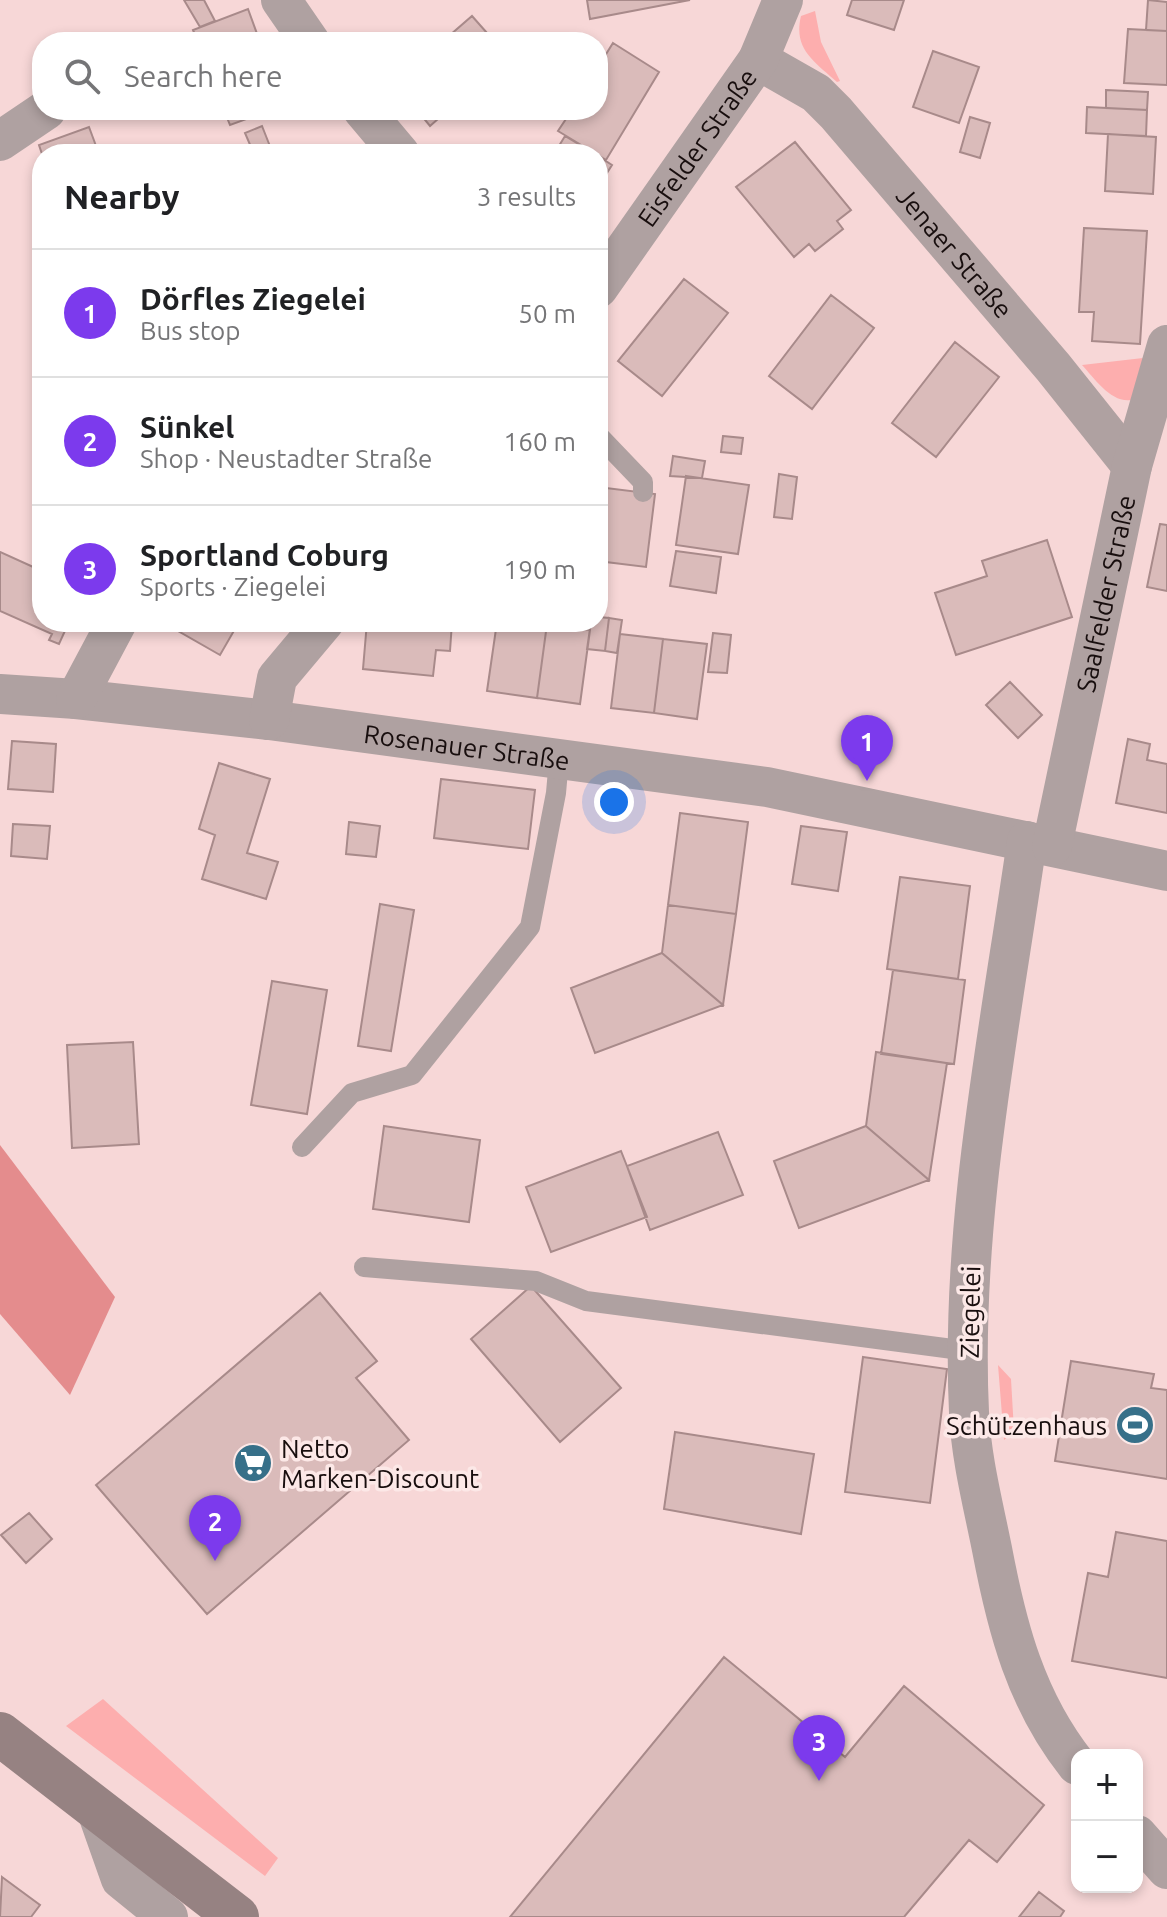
<!DOCTYPE html>
<meta charset="utf-8">
<style>
:root{--surface:#fff;--page:#f2f2f2;--text:#202124;--muted:#757577;--line:#e0e0e0;--accent:#7c3aed}
body{margin:0;font-family:Ubuntu,sans-serif;background:var(--page);color:var(--text)}
.controls{position:absolute;right:24px;bottom:24px;display:grid;overflow:hidden;border-radius:16px;box-shadow:0 4px 12px #0003}
.controls button{width:72px;height:72px;display:grid;place-items:center;padding:0;border:0;border-bottom:2px solid var(--line);background:var(--surface);color:var(--text);font:40px sans-serif}
.you{position:absolute;left:614px;top:802px;width:28px;height:28px;margin:-20px;border:6px solid #fff;border-radius:50%;background:#1a73e8;box-shadow:0 0 0 12px #1a73e833}
.badge{display:grid;place-items:center;width:52px;height:52px;border-radius:50%;background:var(--accent);color:#fff;font-size:26px;font-weight:700}
.pin{position:absolute;translate:-50% -66px;filter:drop-shadow(0 2px 4px #0008)}
.pin::after{content:'';position:absolute;top:42px;width:28px;height:24px;background:inherit;clip-path:polygon(0 0,100% 0,50% 100%)}
.list{margin:0;padding:0;list-style:none}
h2{display:flex;justify-content:space-between;align-items:center;height:104px;margin:0;padding:0 32px;font-size:34px}
h2 small{font-size:26px;font-weight:400;color:var(--muted)}
.list li{display:grid;grid-template-columns:52px 1fr auto;gap:24px;align-items:center;box-sizing:border-box;height:128px;padding:0 32px;border-top:2px solid var(--line)}
.list b{display:block;font-size:30px;white-space:nowrap}
.list p{margin:0;font-size:26px;white-space:nowrap;color:var(--muted)}
.list em{font-size:26px;font-style:normal;color:var(--muted)}
.icon{flex:none;width:44px;height:44px;fill:none;stroke:currentColor;stroke-width:2;stroke-linecap:round;stroke-linejoin:round}
.map{position:relative;flex:none;width:1167px;height:1917px;overflow:hidden}
.search{position:absolute;background:var(--surface);box-shadow:0 4px 12px #0003;left:32px;top:32px;width:576px;height:88px;display:flex;align-items:center;gap:20px;box-sizing:border-box;padding:0 28px;border-radius:32px;color:var(--muted);font-size:30px}
.panel{position:absolute;background:var(--surface);box-shadow:0 4px 12px #0003;left:32px;top:144px;width:576px;height:488px;border-radius:32px}
.map>svg:first-child{display:block}
</style>
<div class="map">
<svg width="1167" height="1917" viewBox="0 0 1167 1917">
<rect width="100%" height="100%" fill="#f7d7d7"/>
<path fill="#fdaeae" d="M815,11L821,42L840,81L837,82C814,61 793,49 801,16Z
M1143,358L1131,400C1111,403 1095,379 1082,365Z
M998,1365L1011,1379L1014,1431L1004,1440Z
M103,1699L278,1858L265,1876L66,1726Z"/>
<path fill="#e48c8d" d="M0,1145L115,1297L70,1395L0,1314Z"/>
<path fill="#dabbba" stroke="#a88a8a" stroke-width="2" d="M184,0H204L215,21L200,27Z
M587,0H690L590,19Z
M852,0H904L894,30L847,15Z
M1148,0L1167,2V31L1146,30Z
M248,9L260,42H198L193,30Z
M472,16L495,42H442Z
M1128,29L1167,31V85L1124,83Z
M613,43L659,72L606,160L558,131L572,110H598V67Z
M933,51L979,67L959,123L913,107Z
M1106,90L1148,92L1147,110L1106,108Z
M1087,107L1147,110L1146,136L1086,133Z
M224,110H271L230,125Z
M417,110H448L430,126Z
M970,117L990,123L980,158L960,152Z
M262,126L273,154H254L245,133Z
M89,127L99,154H42L39,145Z
M1108,134L1156,137L1153,194L1105,191Z
M565,136L595,154H554Z
M795,142L851,210L837,221L843,229L815,251L809,244L794,257L736,187Z
M598,156L612,165L598,187Z
M1084,228L1147,231L1140,344L1092,341L1094,312H1079Z
M684,279L728,313L662,396L618,361Z
M831,295L874,328L812,409L769,376Z
M955,342L999,377L936,457L892,423Z
M723,436L743,438L741,454L721,452Z
M673,456L705,461L702,478L670,476Z
M779,474L797,477L792,519L774,517Z
M686,476L749,485L738,554L676,545Z
M598,487L655,494L646,567L598,561Z
M1160,524L1167,525V591L1147,587Z
M1047,540L1072,617L956,655L935,593L987,576L982,561Z
M676,551L721,557L716,593L670,586Z
M0,552L42,571V622H69L59,644L49,640L52,634L0,611Z
M598,617L609,618L605,651L587,649L591,622H598Z
M609,618L622,620L617,653L605,651Z
M176,622H239L220,655L173,628Z
M367,622H452L450,651L436,650L433,676L363,669Z
M497,622L547,624L537,698L487,691Z
M547,624L590,630L580,704L537,698Z
M713,633L731,635L727,673L708,672Z
M620,634L663,639L654,713L611,708Z
M663,639L707,644L697,719L654,713Z
M1010,682L1042,715L1018,738L986,705Z
M1128,739L1150,744L1147,760L1167,764V813L1116,803Z
M12,741L56,744L53,792L8,789Z
M219,763L270,779L247,853L278,862L266,899L202,879L215,835L199,829Z
M441,779L535,790L528,849L434,838Z
M680,813L748,822L736,914L668,905Z
M349,822L380,826L376,857L346,854Z
M13,824L50,826L47,859L11,856Z
M801,826L847,832L838,891L792,884Z
M900,877L970,886L958,979L887,969Z
M380,904L414,910L391,1051L358,1046Z
M668,905L736,914L723,1005L662,953Z
M662,953L723,1005L595,1053L571,988Z
M893,970L965,980L954,1064L881,1054Z
M272,981L327,990L307,1114L251,1105Z
M133,1042L139,1144L72,1148L67,1045Z
M876,1052L947,1063L929,1180L866,1126Z
M384,1126L480,1140L469,1222L373,1209Z
M866,1126L929,1180L799,1228L774,1161Z
M718,1132L743,1195L650,1230L627,1166Z
M621,1151L647,1217L551,1252L526,1187Z
M531,1286L621,1388L560,1442L471,1339Z
M320,1293L377,1361L356,1378L409,1440L207,1614L96,1485Z
M863,1357L947,1369L930,1503L845,1492Z
M1071,1361L1154,1374L1151,1388L1167,1390V1479L1055,1461Z
M675,1432L814,1454L801,1534L664,1509Z
M29,1513L52,1539L26,1563L1,1535Z
M1116,1532L1167,1541V1678L1072,1661L1088,1573L1108,1577Z
M724,1657L845,1757L904,1686L1044,1805L997,1862L969,1840L904,1917H510Z
M2,1877L40,1905L31,1917H0Z
M1039,1892L1064,1911L1060,1917H1019Z"/>
<g fill="none" stroke-linecap="round" stroke-linejoin="round">
<path stroke="#afa1a1" stroke-width="20" d="M598,435L643,482V492
M302,1147L352,1093L412,1075L530,927L556,793L559,759
M364,1267L536,1281L586,1301L968,1351"/>
<g stroke="#afa1a1" stroke-width="40">
<path d="M281,0L310,42"/>
<path id="s1" d="M758,60L816,93L836,113L1053,367L1132,466"/>
<path d="M363,110L400,154"/>
<path d="M0,141L46,110"/>
<path id="s2" d="M598,288L758,60L783,0"/>
<path id="s3" d="M0,694L76,699L269,720L767,787L1167,871"/>
<path d="M76,699L117,622"/>
<path d="M269,720L277,678L324,622"/>
<path d="M1027,841C1000,1029 960,1222 969,1412C971,1458 983,1504 992,1549C1007,1628 1026,1701 1077,1765"/>
<path id="s4" d="M1052,846L1132,466L1167,345"/>
<path d="M97,1811L121,1879L168,1917"/>
<path d="M1137,1835L1167,1869"/>
</g>
<path stroke="#968282" stroke-width="44" d="M0,1734L237,1917"/>
</g>
<defs>
<g id="stadium-disc" transform="scale(2)"><circle r="9.5" fill="#377089" stroke="#fce8e7"/><path d="M0-5a6.5 5 0 1 0 0 10a6.5 5 0 1 0 0-10ZM-3.5-1.8h7v3.6h-7Z" fill="#fff"/></g>
<g id="supermarket-disc" transform="scale(2)"><circle r="9.5" fill="#377089" stroke="#fce8e7"/><path d="M-6-5.5h2.5l.6 2H6L4.5 2H-2.5L-4.4-4H-6ZM-1.5 3.2a1.3 1.3 0 1 0 .1 0ZM3 3.2a1.3 1.3 0 1 0 .1 0Z" fill="#fff"/></g>
</defs>
<g fill-rule="evenodd">
<use href="#stadium-disc" x="1135" y="1425"/>
<use href="#supermarket-disc" x="253" y="1463"/>
</g>
<g text-anchor="middle" dominant-baseline="central" stroke-width="7" stroke-linejoin="round" paint-order="stroke">
<g font-size="26" fill="#180e0e" stroke="#fce8e7">
<text stroke="none"><textPath href="#s2" startOffset="172">Eisfelder Straße</textPath></text>
<text stroke="none"><textPath href="#s1" startOffset="278">Jenaer Straße</textPath></text>
<text stroke="none"><textPath href="#s4" startOffset="258">Saalfelder Straße</textPath></text>
<text stroke="none"><textPath href="#s3" startOffset="470">Rosenauer Straße</textPath></text>
<text transform="translate(970 1312) rotate(-89)">Ziegelei</text>
</g>
<g font-size="26" fill="#180e0e" stroke="#fce8e7" text-anchor="end">
<text x="1107" y="1425">Schützenhaus</text>
<text x="281" y="1448" text-anchor="start">Netto<tspan x="281" dy="30">Marken-Discount</tspan></text>
</g>
</g>
</svg>
<div class="controls">
<button>+</button>
<button>−</button>
</div>
<div class="you"></div>
<div class="pin badge" style="left:867px;top:781px">1</div>
<div class="pin badge" style="left:215px;top:1561px">2</div>
<div class="pin badge" style="left:819px;top:1781px">3</div>
<div class="search"><svg class="icon" aria-label="search" viewBox="0 0 24 24"><circle cx="10" cy="10" r="6"/><path d="M15 15l6 6"/></svg>Search here</div>
<section class="panel">
<h2>Nearby<small>3 results</small></h2>
<ul class="list">
<li><span class="badge">1</span><div><b>Dörfles Ziegelei</b><p>Bus stop</p></div><em>50 m</em></li>
<li><span class="badge">2</span><div><b>Sünkel</b><p>Shop · Neustadter Straße</p></div><em>160 m</em></li>
<li><span class="badge">3</span><div><b>Sportland Coburg</b><p>Sports · Ziegelei</p></div><em>190 m</em></li>
</ul>
</section>
</div>
